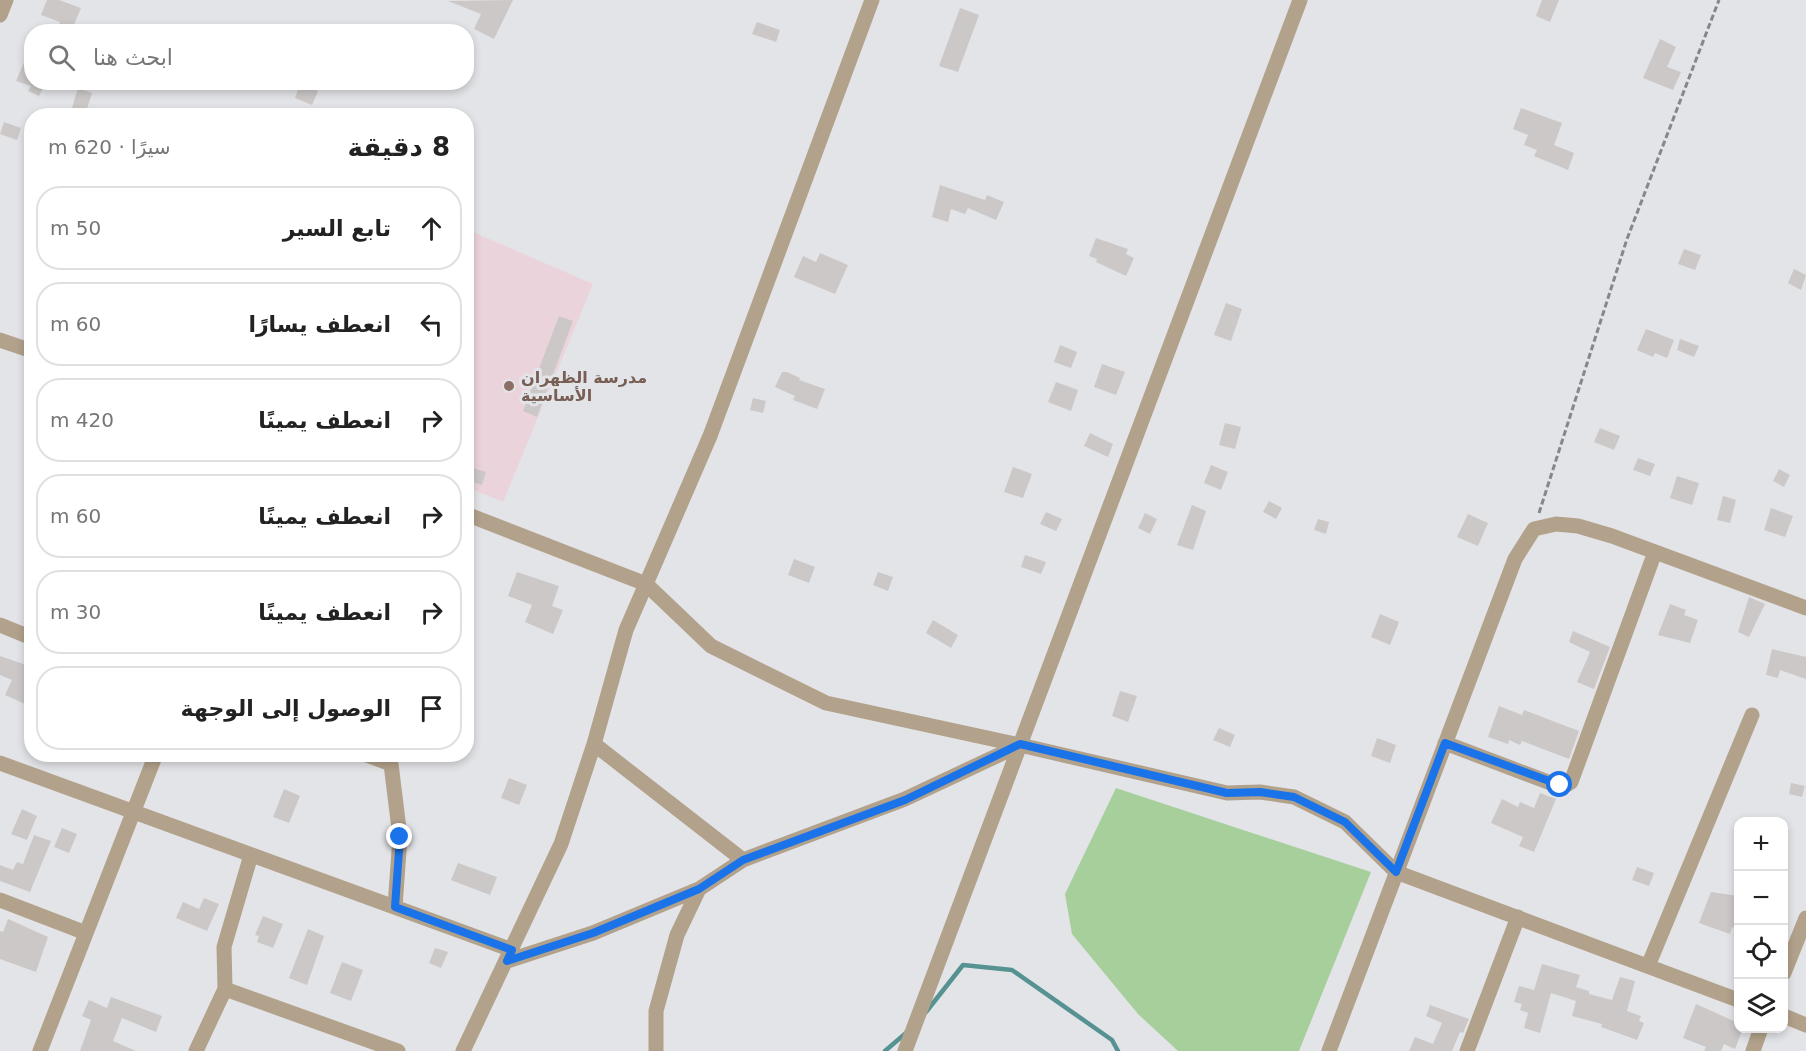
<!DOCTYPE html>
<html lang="ar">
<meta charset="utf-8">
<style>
:root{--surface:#fff;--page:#f2f2f2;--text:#222;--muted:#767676;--line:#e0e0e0}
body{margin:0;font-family:"DejaVu Sans",Vazirmatn,sans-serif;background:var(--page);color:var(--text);direction:rtl}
.controls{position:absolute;right:18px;bottom:18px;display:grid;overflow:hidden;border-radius:12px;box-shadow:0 3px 9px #0003}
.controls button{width:54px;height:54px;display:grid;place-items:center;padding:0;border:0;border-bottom:2px solid var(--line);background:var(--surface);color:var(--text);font:30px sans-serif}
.stop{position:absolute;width:18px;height:18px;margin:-14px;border:4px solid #1a73e8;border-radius:50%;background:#fff}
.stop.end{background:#1a73e8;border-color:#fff;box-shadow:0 2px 6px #0008}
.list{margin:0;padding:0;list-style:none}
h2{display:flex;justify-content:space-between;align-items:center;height:78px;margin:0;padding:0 24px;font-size:26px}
h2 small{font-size:20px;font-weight:400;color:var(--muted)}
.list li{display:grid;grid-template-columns:39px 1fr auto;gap:18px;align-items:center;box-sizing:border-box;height:84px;margin:0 12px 12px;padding:0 12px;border:2px solid var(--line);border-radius:24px}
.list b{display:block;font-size:22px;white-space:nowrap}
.list em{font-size:20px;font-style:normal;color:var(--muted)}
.icon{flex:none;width:33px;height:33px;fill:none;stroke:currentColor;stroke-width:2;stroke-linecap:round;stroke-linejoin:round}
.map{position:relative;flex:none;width:1806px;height:1051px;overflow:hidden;direction:ltr}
.search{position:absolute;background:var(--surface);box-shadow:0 3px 9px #0003;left:24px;top:24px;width:450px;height:66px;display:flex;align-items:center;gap:15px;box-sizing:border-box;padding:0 21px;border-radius:24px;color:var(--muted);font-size:22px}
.panel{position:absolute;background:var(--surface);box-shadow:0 3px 9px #0003;left:24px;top:108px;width:450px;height:654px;border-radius:24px;direction:rtl}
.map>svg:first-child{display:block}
</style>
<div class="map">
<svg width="1806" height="1051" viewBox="0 0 1806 1051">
<rect width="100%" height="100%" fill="#e3e4e7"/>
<path fill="#ebd3dc" d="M466,229L593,284L503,502L467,487Z"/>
<path fill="#a6cf9c" d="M1116,788L1371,872L1299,1051H1178L1138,1014L1072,934L1065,894Z"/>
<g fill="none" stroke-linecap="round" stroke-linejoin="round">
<path stroke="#579292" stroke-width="4.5" d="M926,1012L963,965L1012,970L1112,1040L1118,1051
M885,1051L906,1033"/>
</g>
<path fill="#ccc8c8" d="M47,0H59L81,8L71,32H57L60,22L41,15Z
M513,0L494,39L474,29L481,14L448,1Z
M1542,0H1559L1550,22L1536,16Z
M960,8L979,15L958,72L939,66Z
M757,22L780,30L776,42L752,34Z
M1660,39L1676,47L1667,67L1681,72L1673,90L1643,78Z
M31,46L32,84L46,82L39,96L28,91L31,86L16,81Z
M300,84L318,91L312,105L295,98Z
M78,88L92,93L85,115L71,111Z
M1521,108L1562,123L1554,145L1574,153L1568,170L1534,156L1537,150L1524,145L1528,135L1513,129Z
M4,122L21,128L17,140L0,134Z
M940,185L985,200L987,195L1004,202L996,220L968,208L965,214L951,209L948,222L932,217Z
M1096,238L1128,249L1126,254L1134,258L1126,276L1096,262L1097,259L1089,256Z
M1684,249L1701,255L1695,270L1678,264Z
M820,253L848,265L835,294L794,277L803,256L816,262Z
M1794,269L1806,275L1801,290L1788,283Z
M1226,303L1242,309L1231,341L1214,335Z
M559,316L573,321L537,417L523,411Z
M1646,329L1674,340L1667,358L1655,353L1653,357L1637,350Z
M1680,339L1699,346L1694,357L1677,350Z
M1060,345L1077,352L1071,368L1054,362Z
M1102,364L1125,372L1116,395L1094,387Z
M782,372H787L800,378L799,380L825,389L817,409L793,400L795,396L775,387Z
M1056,382L1078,390L1071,411L1048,402Z
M753,398L766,401L763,413L750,410Z
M1225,423L1241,427L1235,449L1219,445Z
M1600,428L1620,436L1614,450L1594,442Z
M1090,433L1113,444L1108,457L1084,446Z
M1638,458L1655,464L1650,476L1633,470Z
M1211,465L1228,472L1221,490L1204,483Z
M466,466L486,472L482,485L466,480Z
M1013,467L1032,474L1023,498L1004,492Z
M1779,469L1790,475L1784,487L1773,481Z
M1677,476L1699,483L1692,505L1670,498Z
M1723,496L1736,500L1730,523L1717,520Z
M1269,501L1282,508L1276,519L1263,512Z
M1192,505L1206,511L1193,550L1177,545Z
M1771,508L1793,516L1785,537L1764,530Z
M1046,512L1062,519L1056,531L1040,524Z
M1145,513L1157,519L1150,534L1138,528Z
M1468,514L1488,523L1478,546L1457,537Z
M1318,519L1329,522L1326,534L1314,530Z
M1025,555L1046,562L1041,574L1021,567Z
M794,559L815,567L809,583L788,575Z
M517,572L559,586L552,606L563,610L553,634L525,622L532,605L508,596Z
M878,572L893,577L888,591L873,585Z
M1749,597L1765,604L1749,637L1738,632Z
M1670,604L1686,610L1684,615L1698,620L1690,643L1658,635Z
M1380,614L1399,622L1390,645L1371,637Z
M933,620L958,635L951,648L926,633Z
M1573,631L1610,647L1594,689L1577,682L1590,652L1569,642Z
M1772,649L1806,657V679L1780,670L1778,678L1766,675Z
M0,656L32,667V707L5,695L12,680L0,675Z
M1120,691L1137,696L1128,722L1112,716Z
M1499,706L1522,715L1524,710L1579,731L1569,759L1522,741L1520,745L1509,740L1508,744L1488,737Z
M1219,728L1235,735L1230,747L1213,740Z
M1377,738L1396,745L1390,763L1371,756Z
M509,778L527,785L519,805L501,798Z
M1791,783L1805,786L1802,797L1789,794Z
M284,789L300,796L289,823L273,817Z
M1540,793L1556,799L1534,852L1519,846L1523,837L1491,823L1502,799L1518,807L1520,802L1534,808Z
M22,809L37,816L27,840L11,834Z
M62,828L77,834L69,853L54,847Z
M34,835L51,841L30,892L0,881V865L13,870L17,862L23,864Z
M458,863L497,877L490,895L451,880Z
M1637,867L1654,873L1649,886L1632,880Z
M1711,892L1738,896L1734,928L1732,927L1730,934L1699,923Z
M204,898L219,904L207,931L176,918L183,902L199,909Z
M263,916L283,924L273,948L257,942L259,936L255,935Z
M8,919L48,937L36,972L0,959V931L3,932Z
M308,929L324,936L307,985L289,978Z
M435,948L448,952L441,968L429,963Z
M342,962L363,970L351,1001L330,993Z
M1542,964L1580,975L1576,987L1589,991V994L1612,1000L1620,977L1635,981L1627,1011L1641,1016L1639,1021L1644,1023L1637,1040L1601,1027L1602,1024L1572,1016L1576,1001L1551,993L1540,1033L1524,1028L1528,1013L1520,1010L1522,1004L1514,1002L1519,986L1534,990Z
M111,997L162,1016L156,1032L122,1018L113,1041L136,1051H80L91,1020L82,1016L89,1000L107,1008Z
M1696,1004L1738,1023V1029H1743L1735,1049L1724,1044L1721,1051H1704L1706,1047L1683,1038Z
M1430,1005L1469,1019L1463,1033L1460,1032L1452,1051H1409L1415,1037L1433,1044L1442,1023L1426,1016Z"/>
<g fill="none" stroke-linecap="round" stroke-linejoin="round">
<path stroke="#868789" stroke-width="3" stroke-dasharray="6 3" stroke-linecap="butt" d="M1539,513L1627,239L1719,0"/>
<path stroke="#b2a18b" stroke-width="15" d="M0,15L6,0
M0,340L32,351
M466,514L646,584L710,436L872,0
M0,625L32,638
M1445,743L1556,785H1566L1571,782L1655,552
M594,744L743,860
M364,754L391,764L400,837L395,907
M0,763L512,950
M251,855L224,947L225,989L398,1051
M0,900L86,933
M507,961L593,933L699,889L743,860L905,799L1020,745
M1648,966L1752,715
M1784,973L1806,918
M1784,1016L1806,1025
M40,1051L156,754
M196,1051L225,989
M463,1051L561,844L594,744L626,630L646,584L711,646L826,703L1020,745L1227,793L1260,792L1294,797L1345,822L1396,872L1738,1000
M656,1051V1011L677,935L699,889
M905,1051L1300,0
M1329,1051L1515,559L1534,529L1556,524L1578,526L1612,536L1806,608
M1467,1051L1518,917
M1753,1051L1761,1028"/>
</g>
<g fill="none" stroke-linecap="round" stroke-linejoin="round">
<path stroke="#1a73e8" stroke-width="8" d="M400,837L395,907L512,950L507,961L593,933L699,889L743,860L905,800L1020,744L1227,793L1260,792L1294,797L1345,822L1396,872L1445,743L1560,785"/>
</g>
<circle fill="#8d6e63" stroke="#e3e4e7" stroke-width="2" cx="509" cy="386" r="6"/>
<g text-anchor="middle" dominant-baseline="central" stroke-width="6" stroke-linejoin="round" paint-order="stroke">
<g font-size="16" font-weight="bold" fill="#785e54" stroke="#e3e4e7" text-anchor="start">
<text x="521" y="377">مدرسة الظهران<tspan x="521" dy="18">الأساسية</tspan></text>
</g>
</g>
</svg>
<div class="controls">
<button>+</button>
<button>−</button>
<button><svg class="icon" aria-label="locate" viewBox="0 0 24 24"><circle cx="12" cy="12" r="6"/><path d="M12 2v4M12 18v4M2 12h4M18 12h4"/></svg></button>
<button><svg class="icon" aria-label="layers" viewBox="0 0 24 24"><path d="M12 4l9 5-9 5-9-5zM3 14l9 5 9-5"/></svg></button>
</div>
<div class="stop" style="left:1560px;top:785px"></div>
<div class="stop end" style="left:400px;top:837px"></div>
<div class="search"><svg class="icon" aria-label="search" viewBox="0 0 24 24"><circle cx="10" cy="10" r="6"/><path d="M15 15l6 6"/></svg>ابحث هنا</div>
<section class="panel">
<h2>8 دقيقة<small>سيرًا · 620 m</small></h2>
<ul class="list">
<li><svg class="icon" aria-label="ahead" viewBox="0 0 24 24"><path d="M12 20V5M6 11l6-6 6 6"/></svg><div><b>تابع السير</b></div><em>50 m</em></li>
<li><svg class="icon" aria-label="left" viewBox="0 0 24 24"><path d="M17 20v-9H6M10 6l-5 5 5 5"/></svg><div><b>انعطف يسارًا</b></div><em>60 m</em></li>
<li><svg class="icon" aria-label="right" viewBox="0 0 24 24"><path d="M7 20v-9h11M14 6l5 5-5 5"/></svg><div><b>انعطف يمينًا</b></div><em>420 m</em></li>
<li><svg class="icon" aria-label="right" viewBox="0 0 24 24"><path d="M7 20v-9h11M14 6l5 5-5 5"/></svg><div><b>انعطف يمينًا</b></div><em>60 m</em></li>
<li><svg class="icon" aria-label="right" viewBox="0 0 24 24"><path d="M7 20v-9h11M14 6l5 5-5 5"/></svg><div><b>انعطف يمينًا</b></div><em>30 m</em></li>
<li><svg class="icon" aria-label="arrive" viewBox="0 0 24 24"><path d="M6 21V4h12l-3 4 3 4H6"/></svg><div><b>الوصول إلى الوجهة</b></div></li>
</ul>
</section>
</div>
